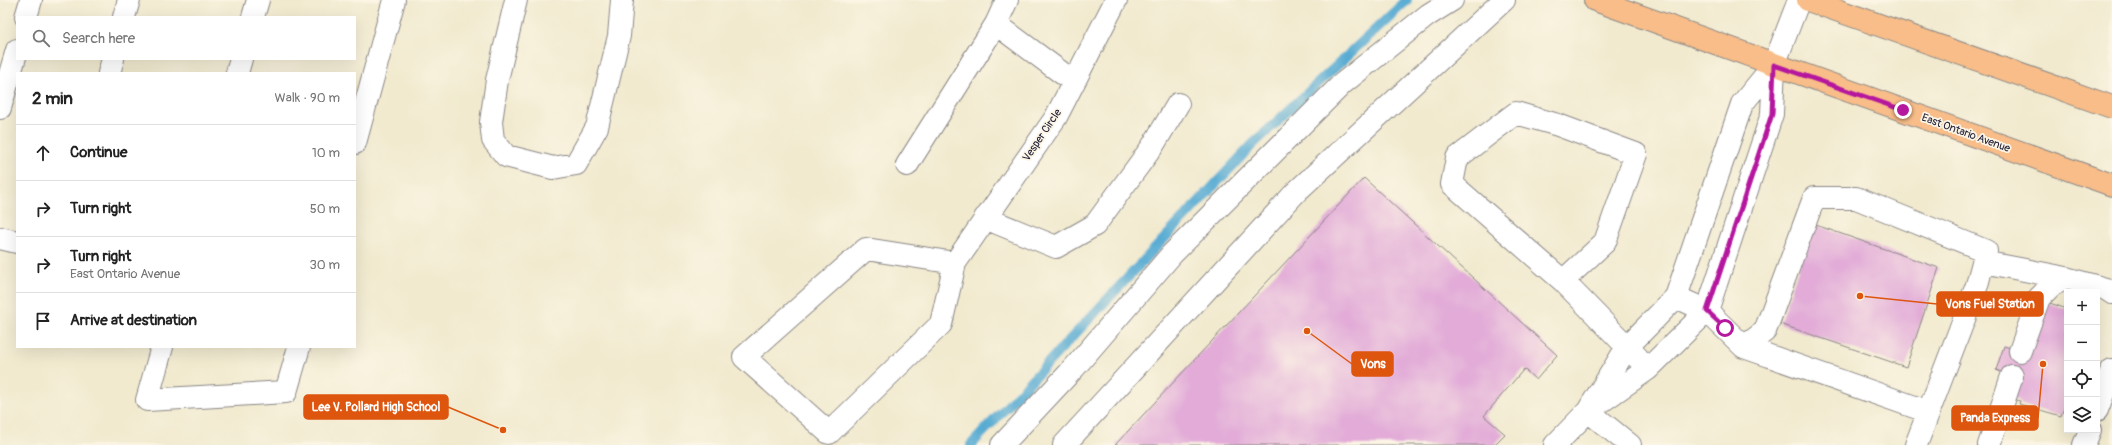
<!DOCTYPE html>
<meta charset="utf-8">
<style>
:root{--surface:#fff;--page:#f2f2f2;--text:#222;--muted:#767676;--line:#e0e0e0}
body{margin:0;font-family:Pangolin,sans-serif;background:var(--page);color:var(--text)}
.controls{position:absolute;right:12px;bottom:12px;display:grid;overflow:hidden;border-radius:0px;box-shadow:0 4px 16px #0002}
.controls button{width:36px;height:36px;display:grid;place-items:center;padding:0;border:0;border-bottom:1px solid var(--line);background:var(--surface);color:var(--text);font:20px sans-serif}
.stop{position:absolute;width:12px;height:12px;margin:-9px;border:3px solid #b5179e;border-radius:50%;background:#fff}
.stop.end{background:#b5179e;border-color:#fff;box-shadow:0 1px 4px #0008}
.list{margin:0;padding:0;list-style:none}
h2{display:flex;justify-content:space-between;align-items:center;height:52px;margin:0;padding:0 16px;font-size:17px}
h2 small{font-size:13px;font-weight:400;color:var(--muted)}
.list li{display:grid;grid-template-columns:26px 1fr auto;gap:12px;align-items:center;box-sizing:border-box;height:56px;padding:0 16px;border-top:1px solid var(--line)}
.list b{display:block;font-size:15px;white-space:nowrap}
.list p{margin:0;font-size:13px;white-space:nowrap;color:var(--muted)}
.list em{font-size:13px;font-style:normal;color:var(--muted)}
.icon{flex:none;width:22px;height:22px;fill:none;stroke:currentColor;stroke-width:2;stroke-linecap:round;stroke-linejoin:round}
.map{position:relative;flex:none;width:2112px;height:445px;overflow:hidden}
.search{position:absolute;background:var(--surface);box-shadow:0 4px 16px #0002;left:16px;top:16px;width:340px;height:44px;display:flex;align-items:center;gap:10px;box-sizing:border-box;padding:0 14px;border-radius:0px;color:var(--muted);font-size:15px}
.panel{position:absolute;background:var(--surface);box-shadow:0 4px 16px #0002;left:16px;top:72px;width:340px;height:276px;border-radius:0px}
.map>svg:first-child{display:block}
</style>
<div class="map">
<svg width="2112" height="445" viewBox="0 0 2112 445">
<rect width="100%" height="100%" fill="#fcf5e5"/>
<filter id="ink" filterUnits="userSpaceOnUse"><feTurbulence type="fractalNoise" baseFrequency=".025" numOctaves="2"/><feDisplacementMap in="SourceGraphic" scale="8" xChannelSelector="R" yChannelSelector="G"/><feConvolveMatrix kernelMatrix="1 2 1 2 8 2 1 2 1" color-interpolation-filters="sRGB"/></filter>
<filter id="wash" filterUnits="userSpaceOnUse"><feTurbulence type="fractalNoise" baseFrequency=".012" numOctaves="4" result="noise"/><feDisplacementMap in="SourceGraphic" scale="16" xChannelSelector="R" yChannelSelector="G"/><feGaussianBlur stdDeviation="0.9" result="paint"/><feColorMatrix in="noise" values="0 0 0 0 0 0 0 0 0 0 0 0 0 0 0 0 0 1.4 0 .05"/><feComposite in="paint" operator="in"/></filter>
<g filter="url(#wash)">
<rect width="100%" height="100%" fill="#f1eacf"/>
<g fill="none" stroke-linecap="round" stroke-linejoin="round">
<path stroke="#58acd3" stroke-width="10" d="M971,445L1252,145L1407,0"/>
</g>
<g id="blocks">
<path fill="#e2abd8" d="M1364,178L1557,355L1536,380L1524,369L1484,416L1505,434L1494,445H1115Z
M1813,224L1939,268L1906,367L1780,324Z
M2041,300L2067,309V399L2061,416L2019,404L2020,401L2008,397L2015,377L1996,370L2004,346L2023,352Z"/>
</g>
</g>
<g filter="url(#ink)">
<use href="#blocks" fill-opacity="0" stroke="#8a8685" stroke-width="1"/>
<g fill="none" stroke-linecap="round" stroke-linejoin="round">
<g stroke="#8a8685" stroke-width="24">
<path id="minor" d="M516,0L497,80L491,122L493,140L506,156L553,168L576,164L597,127L619,36L622,0
M26,17L31,0
M124,17L129,0
M253,17L258,0
M996,24L1074,82
M1774,65L1772,114L1707,311L1648,369L1588,411L1627,347L1676,297L1742,104Z
M1774,65L1799,0
M109,73L113,59
M237,73L241,59
M0,108L17,50
M355,143L394,0
M907,165L996,24L1007,0
M985,218L1056,247L1095,225L1152,147L1178,104
M0,238L17,242
M1983,262L2066,278
M955,263L866,249L744,357L829,433L941,324L955,263L1056,117L1116,0
M1563,281L1605,242L1636,154L1558,125L1516,113L1457,158L1452,184L1563,281L1638,358
M1676,297L1707,311L1744,347L1765,331L1814,198H1856L1986,251L1977,285L1916,445
M162,347L147,400L286,392L299,347
M1744,347L1929,412
M2020,351L2039,298L2051,286L2066,278L2106,289L2112,293
M2097,410L2112,370
M1002,445L1074,368L1172,254L1342,84L1428,15L1452,0
M1064,445L1296,192L1504,0
M1555,445L1588,411L1630,445
M1989,445L2012,376
M2084,445L2090,430"/>
</g>
<g stroke="#8a8685" stroke-width="24">
<path id="major" d="M1595,0L2112,185
M1808,0L2112,107"/>
</g>
<use href="#minor" stroke="#fff" stroke-width="22"/>
<use href="#major" stroke="#f8bd88" stroke-width="22"/>
</g>
</g>
<g fill="none" stroke-linecap="round" stroke-linejoin="round" filter="url(#ink)">
<path stroke="#b5179e" stroke-width="5" d="M1725,328L1707,311L1772,114L1774,65L1903,110"/>
</g>
<g text-anchor="middle" dominant-baseline="central" stroke-width="3.5" stroke-linejoin="round" paint-order="stroke">
<g font-size="11" fill="#22223b" stroke="#fcf5e5">
<text transform="translate(1966 133) rotate(20)">East Ontario Avenue</text>
<text transform="translate(1042 135) rotate(-56)">Vesper Circle</text>
</g>
</g>
<path fill="none" stroke="#de560e" stroke-width="1.5" d="M1860 296L1937 304M1307 331L1352 364M503 430L448 407M2043 364L2038 418"/>
<g fill="#de560e" stroke="#fcf5e5" stroke-width="1.5">
<circle cx="1860" cy="296" r="4"/>
<circle cx="1307" cy="331" r="4"/>
<circle cx="503" cy="430" r="4"/>
<circle cx="2043" cy="364" r="4"/>
</g>
<g fill="#de560e" stroke="#de560e" stroke-width="1.5">
<rect x="1937" y="292" width="106" height="24" rx="4"/>
<rect x="1352" y="352" width="41" height="24" rx="4"/>
<rect x="304" y="395" width="144" height="24" rx="4"/>
<rect x="1952" y="406" width="86" height="24" rx="4"/>
</g>
<g font-size="12" text-anchor="middle" font-weight="bold" fill="#fff">
<text x="1990" y="308">Vons Fuel Station</text>
<text x="1373" y="368">Vons</text>
<text x="376" y="411">Lee V. Pollard High School</text>
<text x="1995" y="422">Panda Express</text>
</g>
</svg>
<div class="controls">
<button>+</button>
<button>−</button>
<button><svg class="icon" aria-label="locate" viewBox="0 0 24 24"><circle cx="12" cy="12" r="6"/><path d="M12 2v4M12 18v4M2 12h4M18 12h4"/></svg></button>
<button><svg class="icon" aria-label="layers" viewBox="0 0 24 24"><path d="M12 4l9 5-9 5-9-5zM3 14l9 5 9-5"/></svg></button>
</div>
<div class="stop" style="left:1725px;top:328px"></div>
<div class="stop end" style="left:1903px;top:110px"></div>
<div class="search"><svg class="icon" aria-label="search" viewBox="0 0 24 24"><circle cx="10" cy="10" r="6"/><path d="M15 15l6 6"/></svg>Search here</div>
<section class="panel">
<h2>2 min<small>Walk · 90 m</small></h2>
<ul class="list">
<li><svg class="icon" aria-label="ahead" viewBox="0 0 24 24"><path d="M12 20V5M6 11l6-6 6 6"/></svg><div><b>Continue</b></div><em>10 m</em></li>
<li><svg class="icon" aria-label="right" viewBox="0 0 24 24"><path d="M7 20v-9h11M14 6l5 5-5 5"/></svg><div><b>Turn right</b></div><em>50 m</em></li>
<li><svg class="icon" aria-label="right" viewBox="0 0 24 24"><path d="M7 20v-9h11M14 6l5 5-5 5"/></svg><div><b>Turn right</b><p>East Ontario Avenue</p></div><em>30 m</em></li>
<li><svg class="icon" aria-label="arrive" viewBox="0 0 24 24"><path d="M6 21V4h12l-3 4 3 4H6"/></svg><div><b>Arrive at destination</b></div></li>
</ul>
</section>
</div>
